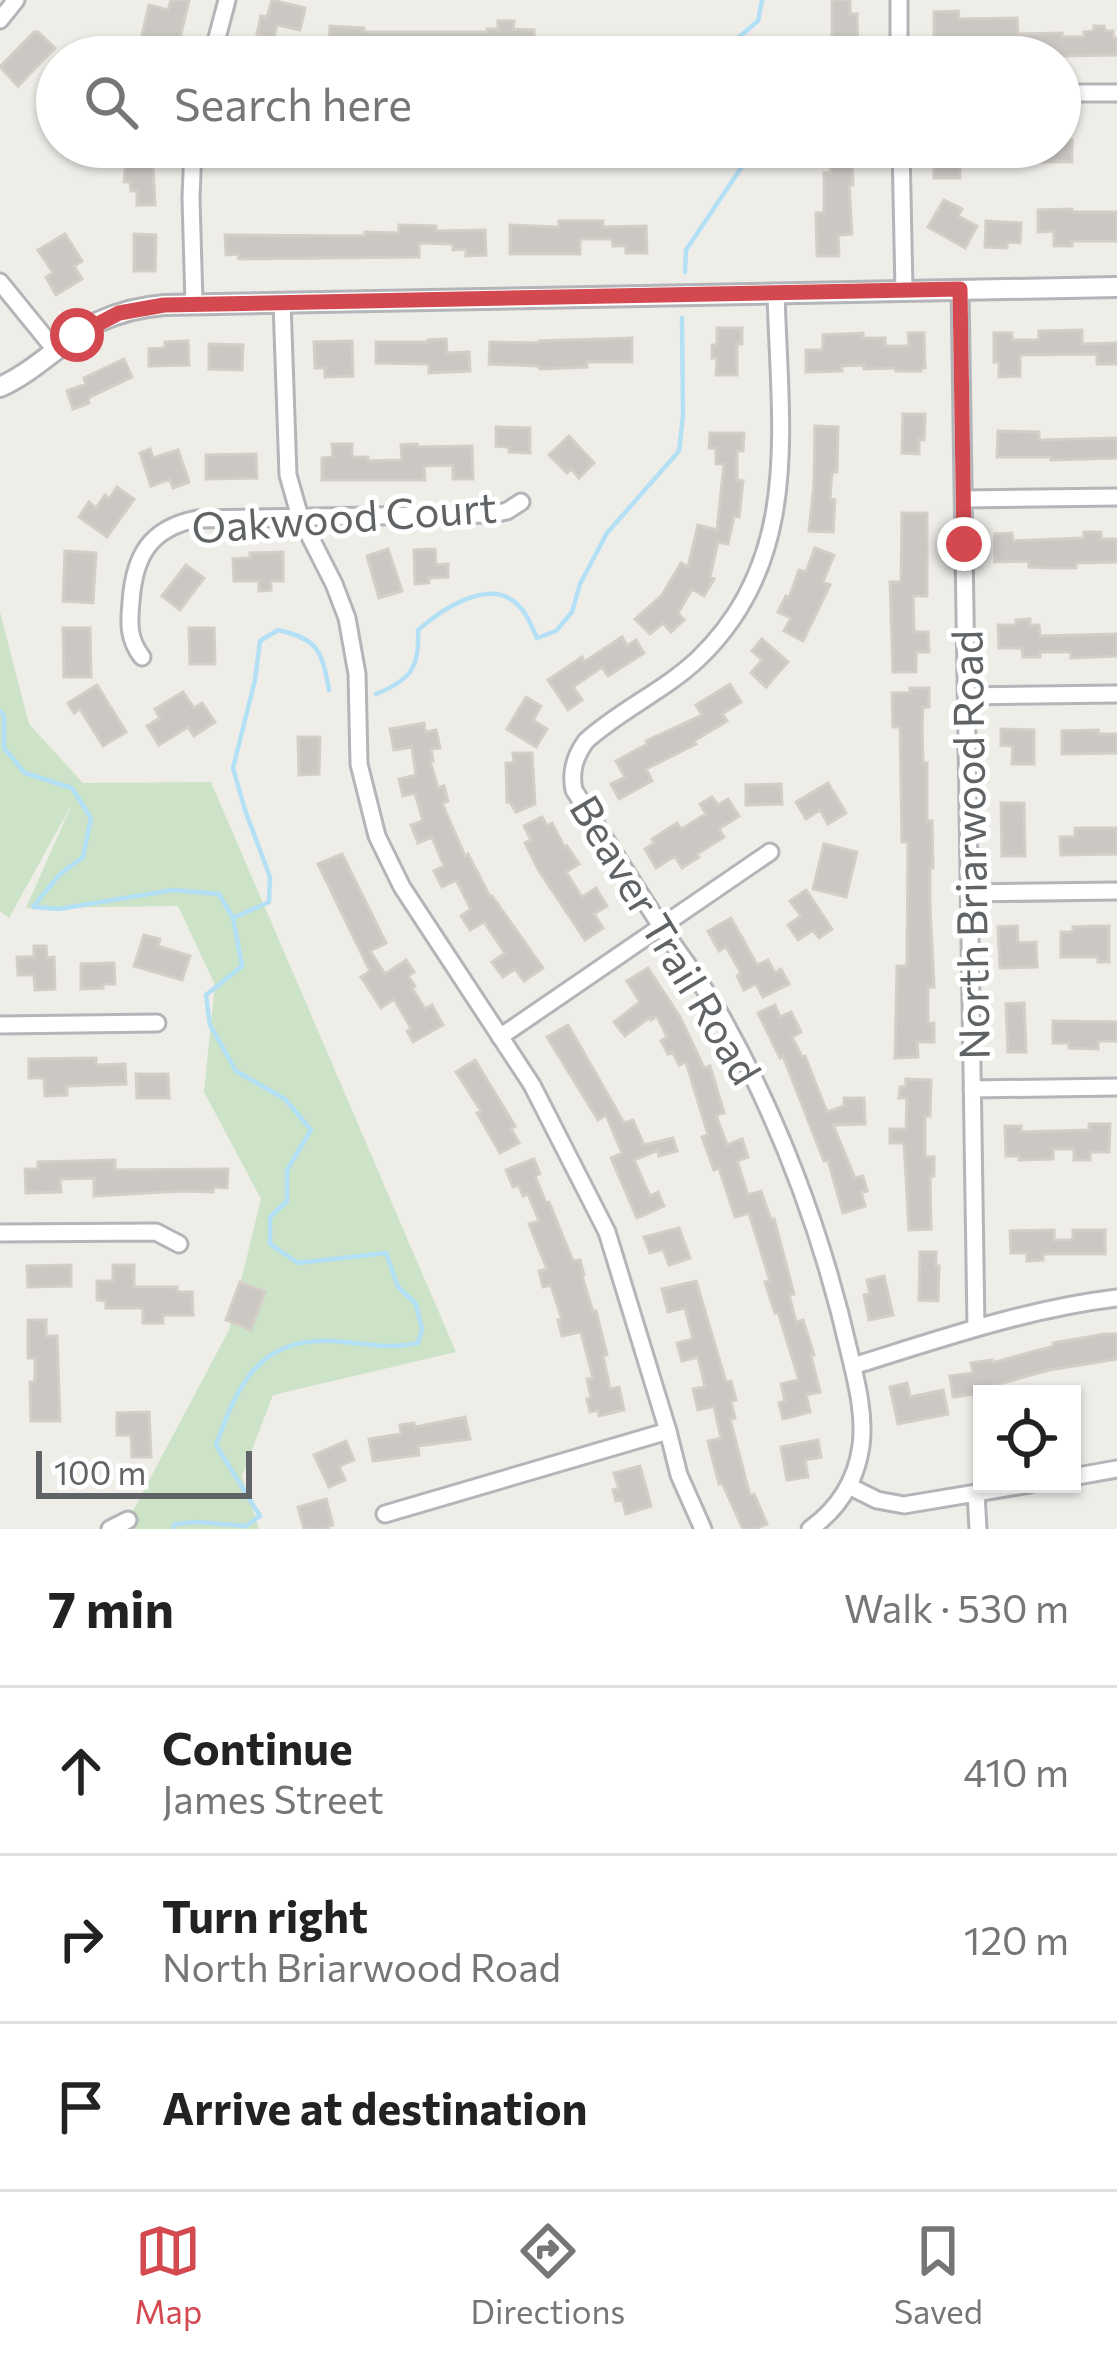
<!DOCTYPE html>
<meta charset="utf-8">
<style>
:root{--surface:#fff;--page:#f6f6f6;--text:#222;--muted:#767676;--line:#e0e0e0;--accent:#d44950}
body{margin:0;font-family:Commissioner,sans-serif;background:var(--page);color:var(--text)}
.controls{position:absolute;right:36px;bottom:36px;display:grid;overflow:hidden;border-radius:0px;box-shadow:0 3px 9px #0004}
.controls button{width:108px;height:108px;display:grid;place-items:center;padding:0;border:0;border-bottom:3px solid var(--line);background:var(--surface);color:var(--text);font:60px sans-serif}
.scale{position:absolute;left:36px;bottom:30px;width:216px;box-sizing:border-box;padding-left:12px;border:6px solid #5f6366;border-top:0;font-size:33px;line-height:42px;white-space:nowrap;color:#5f6366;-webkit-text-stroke:9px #fff;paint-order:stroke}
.stop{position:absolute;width:36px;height:36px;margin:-27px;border:9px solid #d44950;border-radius:50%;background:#fff}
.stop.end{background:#d44950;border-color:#fff;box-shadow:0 3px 12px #0008}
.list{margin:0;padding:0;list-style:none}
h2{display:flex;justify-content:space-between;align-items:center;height:156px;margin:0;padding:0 48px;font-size:51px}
h2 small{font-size:39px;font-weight:400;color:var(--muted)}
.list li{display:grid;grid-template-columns:78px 1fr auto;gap:36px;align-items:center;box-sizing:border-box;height:168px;padding:0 48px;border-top:3px solid var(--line)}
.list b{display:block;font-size:45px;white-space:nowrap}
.list p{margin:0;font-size:39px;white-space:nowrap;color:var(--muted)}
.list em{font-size:39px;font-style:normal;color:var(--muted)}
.icon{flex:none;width:66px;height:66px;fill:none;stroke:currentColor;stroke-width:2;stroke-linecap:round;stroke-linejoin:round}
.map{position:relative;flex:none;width:1117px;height:1529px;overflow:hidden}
.search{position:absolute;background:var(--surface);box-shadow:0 3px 9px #0004;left:36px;right:36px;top:36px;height:132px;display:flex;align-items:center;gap:30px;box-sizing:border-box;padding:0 42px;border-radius:66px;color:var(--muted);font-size:45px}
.sheet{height:660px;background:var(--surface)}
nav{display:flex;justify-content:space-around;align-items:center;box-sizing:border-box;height:168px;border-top:3px solid var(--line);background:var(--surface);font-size:33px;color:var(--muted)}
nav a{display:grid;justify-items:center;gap:6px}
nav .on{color:var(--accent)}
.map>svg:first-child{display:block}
</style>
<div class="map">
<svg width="1117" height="1529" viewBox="0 0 1117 1529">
<rect width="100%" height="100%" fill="#efede8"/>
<path fill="#cce3c8" d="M0,612L29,724L83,783L211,782L456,1352L273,1395L242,1476L259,1529H133L128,1520L229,1330L261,1199L204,1092L215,985L178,906L26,908L72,804L9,918L0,911Z"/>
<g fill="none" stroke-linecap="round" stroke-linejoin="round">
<path stroke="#b3e0f5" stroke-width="4.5" d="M730,57L733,42L758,21L762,0
M685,272L686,250L755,147
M376,694C411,680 420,667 418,630C441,610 487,578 516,603C527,613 531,625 537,638L556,631L572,612L580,584L607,533L679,451L683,416L682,318
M0,711L4,716V748L25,773L72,788L91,818L83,857L59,875L33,907L59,909L173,890L219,894L233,918L242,966L206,995L210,1025L236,1071L285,1099L311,1130L287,1170V1201L270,1217V1244L298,1263L386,1253L398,1287L416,1304L422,1329L418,1343C386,1350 365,1343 333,1341C259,1337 238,1384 216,1445L260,1516L246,1526L197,1522L175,1524L173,1529
M233,918L269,902L270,877L245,810L233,768L255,680L260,641L278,630C319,639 322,652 329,690"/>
</g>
<path fill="#cbc8c4" stroke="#d3cec7" stroke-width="3" d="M171,0H189L178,47L161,43L159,57H137L149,5L168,10Z
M272,0L305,8L300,30L277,25L274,38L257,34L261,16L267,17Z
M832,0H850V14H857L858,57H824V45H832Z
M958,11L959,19L1017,18L1018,34L1062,33V37H1084V32L1094,31V26H1104L1105,31H1113V38H1117V55L996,57V41L959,42V57H934V12Z
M498,21H514L513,29L534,30V51L459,50V55H433L378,54V51L329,49L330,26L364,28V32H487V29H498Z
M34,32H38L55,48L18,86L0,67Z
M1060,140H1072V162H1034V159L960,161V178H934V147H1060Z
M127,147H152L155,205H137V191H131L130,182H124Z
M830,159H852L853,185H849L852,234L838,235L839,256H817L816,213H824V173H831Z
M944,200L962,209L958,216L977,226L965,248L928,227Z
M1072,209V212H1117V241H1072V246H1054V231L1038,232V210Z
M559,221H603V227L646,226L647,253H626V246H613L612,239H580V254H510V225L559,227Z
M986,221L1021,223L1020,243L1007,242V248L985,247Z
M399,225L436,226V231L485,230L486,255L466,256V249L453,250V244L419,243V257L239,259L238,254L226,255L225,235L365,236V232L399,233Z
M65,234L82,261L74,266L82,279L56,295L46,277L53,273L38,250Z
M134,234L156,235L155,271H134Z
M717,328H742V344H737V375H716L717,358H712V345H717Z
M1082,330V344L1117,343V364H1097V354L1020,355V376L999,377V362H994V333H1012V340H1039V331Z
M863,333V338H885V346H909L908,333H924L925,368H921V371H896V368L864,369V365L841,366L842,371L806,372V350H823V335Z
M632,338V362H587V367L540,369L539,366L489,364L490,342L539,343V341Z
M446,339L447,353L469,352L470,371L429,373V364L376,363V342H428V340Z
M188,341L189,365L149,366V349L165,348V342Z
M352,341L353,376L325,377V368H315L314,342Z
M209,344L243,345L242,370L209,369Z
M124,359L132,377L88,398L89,403L73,409L67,391L86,384L84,378Z
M903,414H925L924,440L919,439V454L902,453Z
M815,426L838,427L837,472H832L830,499L835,500L833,532L809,531L814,484Z
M496,427L530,428V453L509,452V447L496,446Z
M998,431L1039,432V440L1117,438V458L1051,460V457H997Z
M710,433H744L743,451H737V480L743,481L739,517L734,516L728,544L718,542L710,577L714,579L704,596L692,589L678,613L684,620L671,632L663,623L650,634L635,619L662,595L681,563L688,567L698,525L717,530L724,464H716V448H709Z
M569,436L594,463L579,478L571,469L567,473L549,455Z
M332,444H352V457H368V461L402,460L401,445L417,444V447L472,446L473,479H453V465L424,466L425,480H322V458L333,457Z
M150,449L153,458L178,450L189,482L173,488L170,479L151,486L140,453Z
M256,454L257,478L206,479V455Z
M117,487L134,499L107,537L79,517L89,502L96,508L105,495L109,499Z
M902,513H927V596H913L914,632H928L929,652H916V672H893L890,582H901Z
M1084,532H1101V539H1117V562L1076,563V568H1052L1029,567V561L995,562V534L1012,533L1013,541L1084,538Z
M815,548L834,555L823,582L830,585L803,641L784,631L791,618L778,612L786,596L789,598L799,570L806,572Z
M388,549L402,591L379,598L367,556Z
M435,549L436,565L448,564V577L428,578L429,583L415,584L414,550Z
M65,551L96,553L93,603L63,601Z
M283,552V581H271V590L259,591V581H234L233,559L250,558V553Z
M186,565L204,578L180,610L162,596Z
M1030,619V625H1039L1040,636L1117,634V656L1071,658V652H1040V657H1023L1022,648H999L998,625H1016V620Z
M63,628H90L91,677H64Z
M189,628H214L215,664H190Z
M622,637L627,646L636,640L644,653L608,676L602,667L573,687L582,700L568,710L548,680L582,657L584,662Z
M762,639L788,662L766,687L751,673L762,660L752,651Z
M730,684L741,702L722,714L727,721L694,741L696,744L646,769L652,781L619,799L611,784L625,777L616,761L647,744L646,741L702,715L696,705Z
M97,685L126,732L103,746L80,709L74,713L68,703Z
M910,688H929V707H923L922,726L923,763H927V821H932L933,868H930V906L934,987H928V1024L934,1023V1042H917L918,1057L895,1058L897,966H907L908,842H902L900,727H893L892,693H910Z
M183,692L194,708L202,703L215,722L194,736L188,727L159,745L147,726L160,718L155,709Z
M526,697L541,706L533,720L547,729L536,747L507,729Z
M424,723L425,732L436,730L440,748L431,749L433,761H430L438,788L444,786L448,801L442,803L465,856L468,854L490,897L492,896L543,968L524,981L515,969L503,977L492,962L505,953L484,922L470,930L461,916L471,909L456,880L442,887L434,871L444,866L432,837L418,843L411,825L423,821L415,793L403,796L399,779L416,775L412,747L394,750L390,729Z
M1001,729L1034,730V764H1012L1013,746L1001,745Z
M1098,730V734H1117V753L1062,754V731Z
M298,737H320L319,774L299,775Z
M513,753H532L535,804L516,812L510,802H507L506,763H514Z
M828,783L846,813L828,824L820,810L806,819L796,802Z
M781,784L782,804L746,805V785Z
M712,797L718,805L728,799L739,816L719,829L724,837L697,854L699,857L682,868L675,856L656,868L645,849L654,843L652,839L677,823L681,829L706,814L700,804Z
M1001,803H1024L1025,856H1002Z
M542,817L547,826L552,823L565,848L567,846L579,864L566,872L582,897L596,888L607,906L594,914L603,928L585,940L539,871L525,843L531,840L524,826Z
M1075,828H1117V854L1061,855L1060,837H1075Z
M824,844L857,852L846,897L813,889Z
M342,854L386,943L370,951L385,974L406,960L414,972L408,976L415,986L412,988L425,1009L432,1005L443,1025L413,1042L407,1031L411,1028L394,999L381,1008L361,977L370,971L318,864Z
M806,890L832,929L819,938L813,930L798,940L788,925L801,916L790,901Z
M731,918L757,965L768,960L775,973L781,969L789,984L763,997L756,984L744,990L737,976L741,973L726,947L719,951L708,931Z
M1017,926L1018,943L1036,942L1037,967L1000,968L998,927Z
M1094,926H1109V962H1098V957H1061V932H1073V927Z
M144,935L160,939L158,946L190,956L182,980L134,966Z
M34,946H46L47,958L54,957L55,989L35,990L34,975H18L17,957H34Z
M114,963L115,984H103V988L81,989V964Z
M648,968L680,1017L704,1068L710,1066L724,1113L716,1115L727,1145L742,1139L748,1157L737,1161L748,1195L761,1191L771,1220L774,1219L794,1294L789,1295L796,1322L803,1320L814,1355L811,1356L820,1392L806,1395L810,1412L783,1419L779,1403L785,1401L781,1384L799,1380L778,1312L775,1313L765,1282L770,1281L749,1213L735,1217L719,1168L714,1170L702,1137L708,1135L686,1062L679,1065L673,1052L668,1054L661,1041L667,1037L657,1016L651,1020L650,1017L625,1036L614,1022L640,1002L627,981Z
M1024,1003L1026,1052H1008L1006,1004Z
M775,1005L780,1017L791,1012L801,1032L792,1037L802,1057L805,1056L827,1112L844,1106V1098H864L865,1124L833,1125L855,1178L863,1176L867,1191L861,1192L865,1206L843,1213L828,1160L824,1161L783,1056L780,1058L758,1013Z
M1053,1021L1117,1022V1041H1098V1049L1069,1048V1043H1053Z
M568,1025L624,1123L633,1120L644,1145L673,1138L677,1151L659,1156L658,1150L634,1160L650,1196L658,1192L664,1206L637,1218L611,1158L622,1153L606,1115L598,1120L547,1037Z
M96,1058V1065L125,1064L126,1084L67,1086V1095L45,1096L44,1078H29V1059Z
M475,1060L515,1126L511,1129L519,1143L500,1153L477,1113L481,1111L456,1072Z
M136,1074H168L169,1098H137Z
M906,1079L931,1080L930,1116H925V1157H934V1176H930L931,1229L909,1230L904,1143H890V1129H906L907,1098H899L900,1087H906Z
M1089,1124H1110L1109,1152H1090V1160H1074V1149H1053V1159L1019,1160V1156H1006L1005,1126H1021V1132L1089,1130Z
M534,1159L540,1174L535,1176L546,1203L549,1202L573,1261L580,1260L584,1275L582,1276L593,1312L596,1311L607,1355L603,1356L610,1389L619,1387L624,1410L599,1416L598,1410L590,1412L587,1399L591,1398L587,1379L593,1378L581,1332L562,1336L558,1320H562L551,1285L543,1287L539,1271L547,1269L529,1224L539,1221L528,1194L523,1196L519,1185L513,1187L506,1170Z
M115,1160V1170L228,1169L227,1188L214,1187L213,1192L183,1191L94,1196V1178L60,1179L61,1192L26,1193L25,1169H38V1162Z
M679,1228L690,1258L669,1265L663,1249L650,1253L644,1237Z
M1054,1230V1240H1073V1230H1105V1254H1043V1260L1027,1261V1253H1011L1010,1231Z
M920,1252H936V1266H939L938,1301L919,1300Z
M71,1265V1286L28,1287L27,1266Z
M113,1265H134V1287H177V1292H192L193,1315H163V1323H143V1308H106V1301L97,1300V1281H113Z
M884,1276L893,1315L869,1320L864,1295L870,1294L867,1280Z
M696,1281L726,1382L731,1381L736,1400L731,1401L735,1418L730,1419L750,1496L754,1494L767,1524L756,1529H743L722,1483L719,1484L708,1441L721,1438L714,1406L698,1410L693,1389L705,1387L698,1357L682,1361L677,1343L693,1339L685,1308L668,1312L662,1289Z
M240,1282L265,1292L251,1330L226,1320Z
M28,1320H46V1336H57L60,1421H31L30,1382H35V1358H28Z
M1105,1334H1117V1359L1049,1370L995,1385L996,1391L953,1397L950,1376L973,1373L971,1363L992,1360V1363L1054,1346L1053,1343Z
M907,1383L910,1397L943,1390L948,1414L898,1424L890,1387Z
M149,1412L151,1457H132L131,1435H117V1413Z
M465,1417L470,1439L418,1446L419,1455L373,1461L369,1439L401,1434L400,1425L414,1423L415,1427Z
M818,1440L821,1457L805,1460L808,1477L787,1480L781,1447Z
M346,1441L354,1460L339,1466L345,1480L329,1487L314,1455Z
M640,1466L651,1506L626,1514L622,1499L616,1501L613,1490L619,1489L614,1473Z
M326,1499L333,1525L328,1526L329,1529H304L298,1507Z"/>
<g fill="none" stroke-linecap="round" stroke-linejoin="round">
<g stroke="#b3b5b8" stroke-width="21">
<path id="minor" d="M899,0V57
M0,20L16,0
M212,57L227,0
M1060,93H1117
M193,147L191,198L194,304
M901,147L904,290
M0,282L56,351
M960,289L976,1328
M776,292C779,424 804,558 698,659C664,691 620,710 586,741C575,756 570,771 574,790C605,839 636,888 668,937C687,964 708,992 724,1021C781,1124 824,1240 850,1355C857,1384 865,1416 861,1446C856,1481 838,1509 810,1529
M282,302L288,475L300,517L334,584L347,618L357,674L359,764L377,836L402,887L532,1085L607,1232L668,1431L679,1475L703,1529
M964,499L1117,497
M142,657C128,639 129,623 131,602C134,556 150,528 197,519L492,514L507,511L521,502
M967,696L1117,694
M970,893L1117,891
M0,1025L157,1023
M500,1037L770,852
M972,1089L1117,1087
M0,1233L156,1232L179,1244
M853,1366C940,1339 1026,1309 1117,1298
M1072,1477L1117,1469
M849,1486L877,1500L904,1505L1030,1484
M976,1493L978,1529
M385,1514L668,1431
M110,1529L128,1520"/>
</g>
<g stroke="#b3b5b8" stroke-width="24">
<path id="tertiary" d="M0,387C36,371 63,340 98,322C119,312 141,307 164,305L1117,287"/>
</g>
<use href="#minor" stroke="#fff" stroke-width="15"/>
<use href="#tertiary" stroke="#fff" stroke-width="18"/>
</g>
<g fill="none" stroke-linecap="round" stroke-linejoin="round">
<path stroke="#d44950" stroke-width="15" d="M77,335L119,313L164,305L960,289L964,544"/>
</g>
<g text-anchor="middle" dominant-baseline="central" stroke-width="10" stroke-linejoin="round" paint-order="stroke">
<g font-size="42" fill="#5f6366" stroke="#fff">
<text transform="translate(344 516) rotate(-4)">Oakwood Court</text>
<text transform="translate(969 845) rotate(-91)">North Briarwood Road</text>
<text transform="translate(667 939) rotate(59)">Beaver Trail Road</text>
</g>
</g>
</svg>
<div class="controls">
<button><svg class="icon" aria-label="locate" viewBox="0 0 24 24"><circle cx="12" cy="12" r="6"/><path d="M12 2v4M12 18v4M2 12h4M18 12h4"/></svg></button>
</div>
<div class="scale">100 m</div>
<div class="stop" style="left:77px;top:335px"></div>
<div class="stop end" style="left:964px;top:544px"></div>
<div class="search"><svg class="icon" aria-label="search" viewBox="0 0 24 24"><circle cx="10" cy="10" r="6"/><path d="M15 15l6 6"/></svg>Search here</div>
</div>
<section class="sheet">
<h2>7 min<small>Walk · 530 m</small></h2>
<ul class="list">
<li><svg class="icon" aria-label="ahead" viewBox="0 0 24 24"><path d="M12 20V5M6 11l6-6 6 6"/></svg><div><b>Continue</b><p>James Street</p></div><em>410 m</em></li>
<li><svg class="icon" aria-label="right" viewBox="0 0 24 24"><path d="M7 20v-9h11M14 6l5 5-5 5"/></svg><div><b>Turn right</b><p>North Briarwood Road</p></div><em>120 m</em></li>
<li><svg class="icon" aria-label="arrive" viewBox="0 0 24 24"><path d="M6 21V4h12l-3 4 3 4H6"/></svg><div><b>Arrive at destination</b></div></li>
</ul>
</section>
<nav>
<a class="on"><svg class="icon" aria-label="map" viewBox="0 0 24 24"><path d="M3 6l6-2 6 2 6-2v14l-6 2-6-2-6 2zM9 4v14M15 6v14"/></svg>Map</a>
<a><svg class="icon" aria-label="directions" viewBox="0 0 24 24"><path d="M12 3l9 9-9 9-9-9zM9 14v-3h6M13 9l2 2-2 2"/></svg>Directions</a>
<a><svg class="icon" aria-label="saved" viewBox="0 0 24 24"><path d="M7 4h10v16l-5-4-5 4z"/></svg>Saved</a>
</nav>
